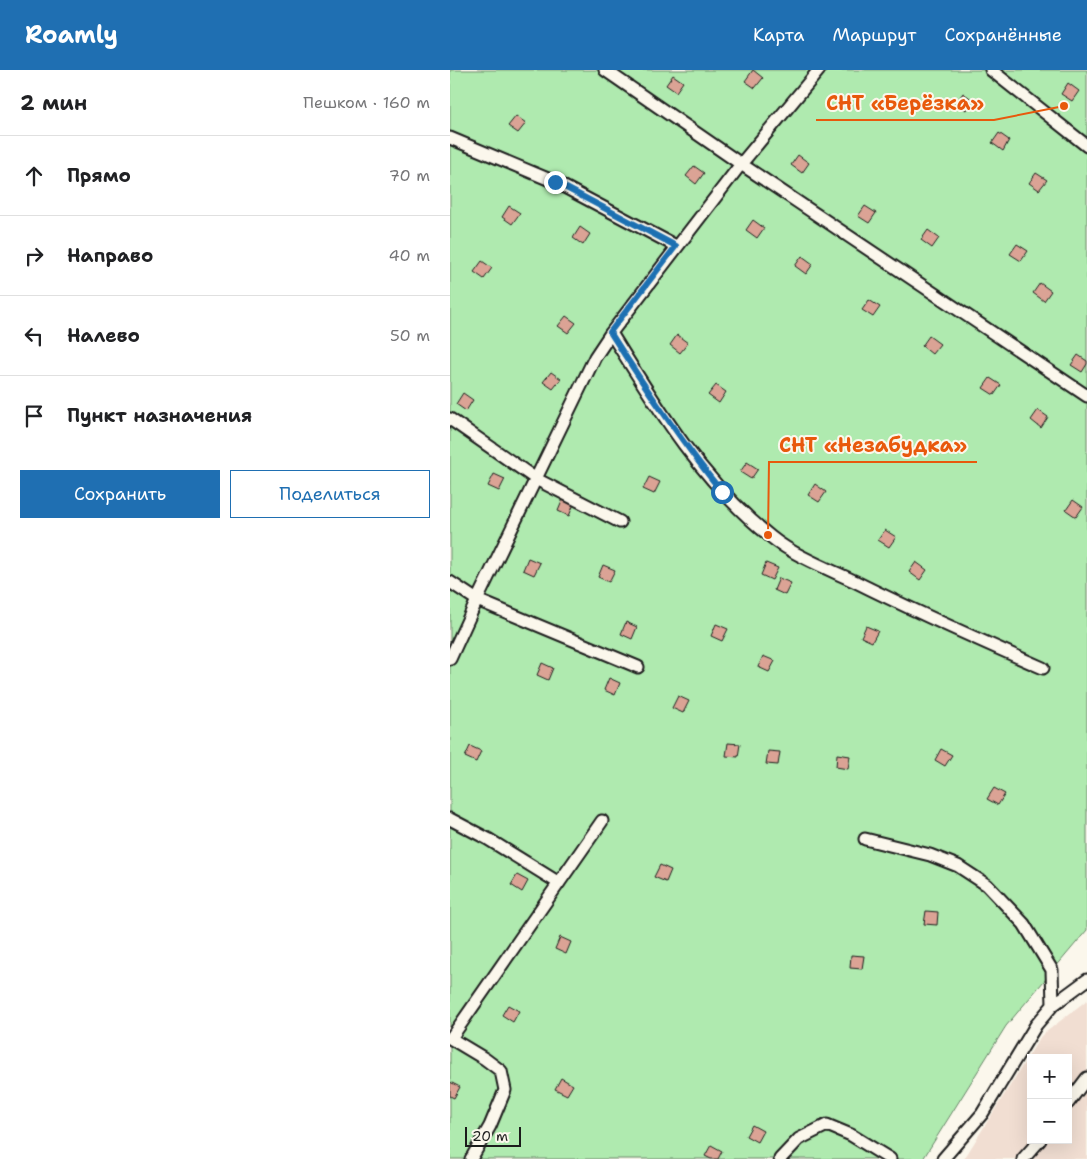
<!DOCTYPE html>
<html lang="ru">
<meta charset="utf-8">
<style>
:root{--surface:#fff;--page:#f2f2f2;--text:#202124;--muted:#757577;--line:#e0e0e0;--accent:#1f6fb2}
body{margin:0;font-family:"Shantell Sans",sans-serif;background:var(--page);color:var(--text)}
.controls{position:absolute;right:15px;bottom:15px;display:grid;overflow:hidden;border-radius:0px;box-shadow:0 5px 20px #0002}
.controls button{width:45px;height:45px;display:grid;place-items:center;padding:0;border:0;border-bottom:1px solid var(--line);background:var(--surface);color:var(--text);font:25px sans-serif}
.scale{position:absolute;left:15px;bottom:12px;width:56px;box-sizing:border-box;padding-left:5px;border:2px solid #1c1c1c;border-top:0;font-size:14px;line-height:18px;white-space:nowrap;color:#1c1c1c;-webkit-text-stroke:4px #fbf7ec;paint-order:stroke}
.stop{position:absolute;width:15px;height:15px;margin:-11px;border:4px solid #1f6fb2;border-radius:50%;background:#fff}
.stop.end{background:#1f6fb2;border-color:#fff;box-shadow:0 1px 5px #0008}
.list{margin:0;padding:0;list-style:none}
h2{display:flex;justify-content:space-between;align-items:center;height:65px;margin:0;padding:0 20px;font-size:21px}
h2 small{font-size:16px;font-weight:400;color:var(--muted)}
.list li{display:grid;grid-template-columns:32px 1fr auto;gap:15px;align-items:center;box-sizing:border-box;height:80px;padding:0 20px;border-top:1px solid var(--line)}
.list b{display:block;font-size:19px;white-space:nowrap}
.list em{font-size:16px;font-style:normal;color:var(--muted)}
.actions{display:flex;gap:10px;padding:15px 20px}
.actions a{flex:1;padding:11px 0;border:1px solid var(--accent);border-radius:0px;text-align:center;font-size:18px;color:var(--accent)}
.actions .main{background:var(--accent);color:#fff}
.icon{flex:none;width:28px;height:28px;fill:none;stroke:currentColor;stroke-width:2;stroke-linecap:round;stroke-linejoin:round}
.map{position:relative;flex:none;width:637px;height:1089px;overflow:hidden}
header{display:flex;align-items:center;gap:30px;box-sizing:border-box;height:70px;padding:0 25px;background:var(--accent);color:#fff}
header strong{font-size:24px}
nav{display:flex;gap:28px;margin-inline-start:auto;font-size:18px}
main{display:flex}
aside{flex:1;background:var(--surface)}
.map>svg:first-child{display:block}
</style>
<header>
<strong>Roamly</strong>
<nav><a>Карта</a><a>Маршрут</a><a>Сохранённые</a></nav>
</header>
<main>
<aside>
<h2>2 мин<small>Пешком · 160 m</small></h2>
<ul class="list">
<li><svg class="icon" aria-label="ahead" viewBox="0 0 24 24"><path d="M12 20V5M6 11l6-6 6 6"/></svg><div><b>Прямо</b></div><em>70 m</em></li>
<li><svg class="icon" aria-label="right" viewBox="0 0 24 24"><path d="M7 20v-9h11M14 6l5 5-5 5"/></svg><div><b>Направо</b></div><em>40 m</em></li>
<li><svg class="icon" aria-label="left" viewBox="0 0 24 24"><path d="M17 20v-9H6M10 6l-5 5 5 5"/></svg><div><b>Налево</b></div><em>50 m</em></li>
<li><svg class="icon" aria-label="arrive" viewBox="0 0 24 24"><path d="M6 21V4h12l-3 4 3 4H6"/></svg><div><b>Пункт назначения</b></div></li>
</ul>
<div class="actions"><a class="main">Сохранить</a><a>Поделиться</a></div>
</aside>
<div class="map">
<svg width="637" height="1089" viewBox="0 0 637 1089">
<rect width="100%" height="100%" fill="#fbf7ec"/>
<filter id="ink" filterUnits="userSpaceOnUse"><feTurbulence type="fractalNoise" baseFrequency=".02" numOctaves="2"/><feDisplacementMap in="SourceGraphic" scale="10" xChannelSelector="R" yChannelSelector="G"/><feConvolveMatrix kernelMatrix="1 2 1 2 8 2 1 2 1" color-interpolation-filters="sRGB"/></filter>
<g filter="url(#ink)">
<path fill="#f1ded2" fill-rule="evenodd" d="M637,930V1089H514L591,966ZM581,988H618V1070H581Z"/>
<path fill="#afeaaf" stroke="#668366" d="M0,0H637V860L556,956L473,1089H0Z"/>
<path fill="#dba395" stroke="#1c1c1c" d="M303,0L313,8L305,18L295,11Z
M223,5L233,12L226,22L216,15Z
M618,13L629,21L622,31L611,24Z
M513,23L523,30L516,40L506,33Z
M66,46L76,53L68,63L58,56Z
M549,63L559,70L553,81L542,73Z
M348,85L359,93L352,103L341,95Z
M244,96L254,103L246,114L236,106Z
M586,103L597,110L589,120L579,113Z
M59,136L70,143L62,154L52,147Z
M415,136L426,143L419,153L408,146Z
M303,150L314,158L307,168L296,160Z
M130,157L140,164L133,175L123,168Z
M478,160L489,168L482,178L471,170Z
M567,174L578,181L571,191L560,184Z
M352,186L363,194L356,204L345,196Z
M32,191L42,198L34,209L24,202Z
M590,213L601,221L594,231L583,223Z
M419,230L430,237L423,247L412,240Z
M116,246L126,253L118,263L108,256Z
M227,265L238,273L230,283L220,275Z
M479,266L490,274L482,284L472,276Z
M628,285L637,291V294L632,302L621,295Z
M101,302L111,309L103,319L93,312Z
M540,308L551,315L544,325L533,318Z
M266,315L276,322L269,333L258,325Z
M13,323L23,330L16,341L6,334Z
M588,340L598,347L591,358L581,350Z
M297,392L308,399L301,409L290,402Z
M44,404L55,409L49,421L38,416Z
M199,407L210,412L204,424L193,419Z
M365,414L376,422L369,432L358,425Z
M113,429L124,434L119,446L108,441Z
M623,430L633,437L626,447L616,440Z
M435,460L446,467L439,477L428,470Z
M78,488L90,493L84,505L73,500Z
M466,492L477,500L470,510L459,502Z
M316,493L328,498L322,510L311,505Z
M153,495L165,500L159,512L148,507Z
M329,508L341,513L335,525L324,520Z
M176,552L187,557L182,569L171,564Z
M266,554L278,559L272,571L261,566Z
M416,556L428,561L422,572L411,567Z
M313,586L325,591L319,602L308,597Z
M92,593L103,598L98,610L87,605Z
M159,608L170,613L165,625L154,620Z
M228,626L239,631L233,643L222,638Z
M278,673L290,674L288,687L276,686Z
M20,676L31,681L26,692L15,687Z
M491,679L502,685L495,696L485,690Z
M318,681L330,682L328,695L316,694Z
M387,684L400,686L398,699L386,697Z
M544,718L555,724L548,735L537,729Z
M210,795L221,800L216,812L204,807Z
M67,805L78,811L72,822L61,815Z
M476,841L488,842L487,855L474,854Z
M110,867L121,872L116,884L105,879Z
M401,885L414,886L412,899L400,898Z
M58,935L69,941L63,952L52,945Z
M111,1008L123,1015L117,1025L105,1019Z
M0,1012L10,1017L4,1028L0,1026Z
M302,1055L313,1061L307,1072L296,1066Z
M261,1075L272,1081L268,1089H261L255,1086Z"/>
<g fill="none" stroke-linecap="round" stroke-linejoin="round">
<g stroke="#1c1c1c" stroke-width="15">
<path id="service" d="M155,0L291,94L637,326
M541,0L637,76
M0,68L105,112L226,176
M161,263C206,336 252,412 321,467C343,485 378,499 404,511C466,542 529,570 593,598
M0,349L86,409L170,452
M0,512L27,530L188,597
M0,589L27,530L145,287L161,263L291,94L369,0
M0,749L38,769L109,813
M415,769L480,785L508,796L537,815L574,854L602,900L603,935
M0,968L35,989L51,1001L55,1020L40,1056L21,1089
M1,968L152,751
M618,1033L637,1008
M330,1089L349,1069L377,1055L401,1065L440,1089
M493,1089L532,1044L586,955L603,935L637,910
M573,1089L590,1070"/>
</g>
<use href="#service" stroke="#fbf7ec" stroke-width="11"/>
</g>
</g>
<g fill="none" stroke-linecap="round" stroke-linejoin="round" filter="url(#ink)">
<path stroke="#1f6fb2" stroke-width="6" d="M105,112L226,176L160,262C196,319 230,370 272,422"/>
</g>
<path fill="none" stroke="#e8590c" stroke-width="2" d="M614 36L544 50H366M318 465L319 392H527"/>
<g fill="#e8590c" stroke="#fbf7ec" stroke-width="2">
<circle cx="614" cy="36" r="5"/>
<circle cx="318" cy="465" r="5"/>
</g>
<g font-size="20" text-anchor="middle" font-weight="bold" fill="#e8590c" stroke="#fbf7ec" stroke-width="4" stroke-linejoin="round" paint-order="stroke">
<text x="455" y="40">СНТ «Берёзка»</text>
<text x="423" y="382">СНТ «Незабудка»</text>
</g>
</svg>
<div class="controls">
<button>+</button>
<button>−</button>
</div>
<div class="scale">20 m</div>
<div class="stop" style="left:272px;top:422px"></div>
<div class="stop end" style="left:105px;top:112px"></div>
</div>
</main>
